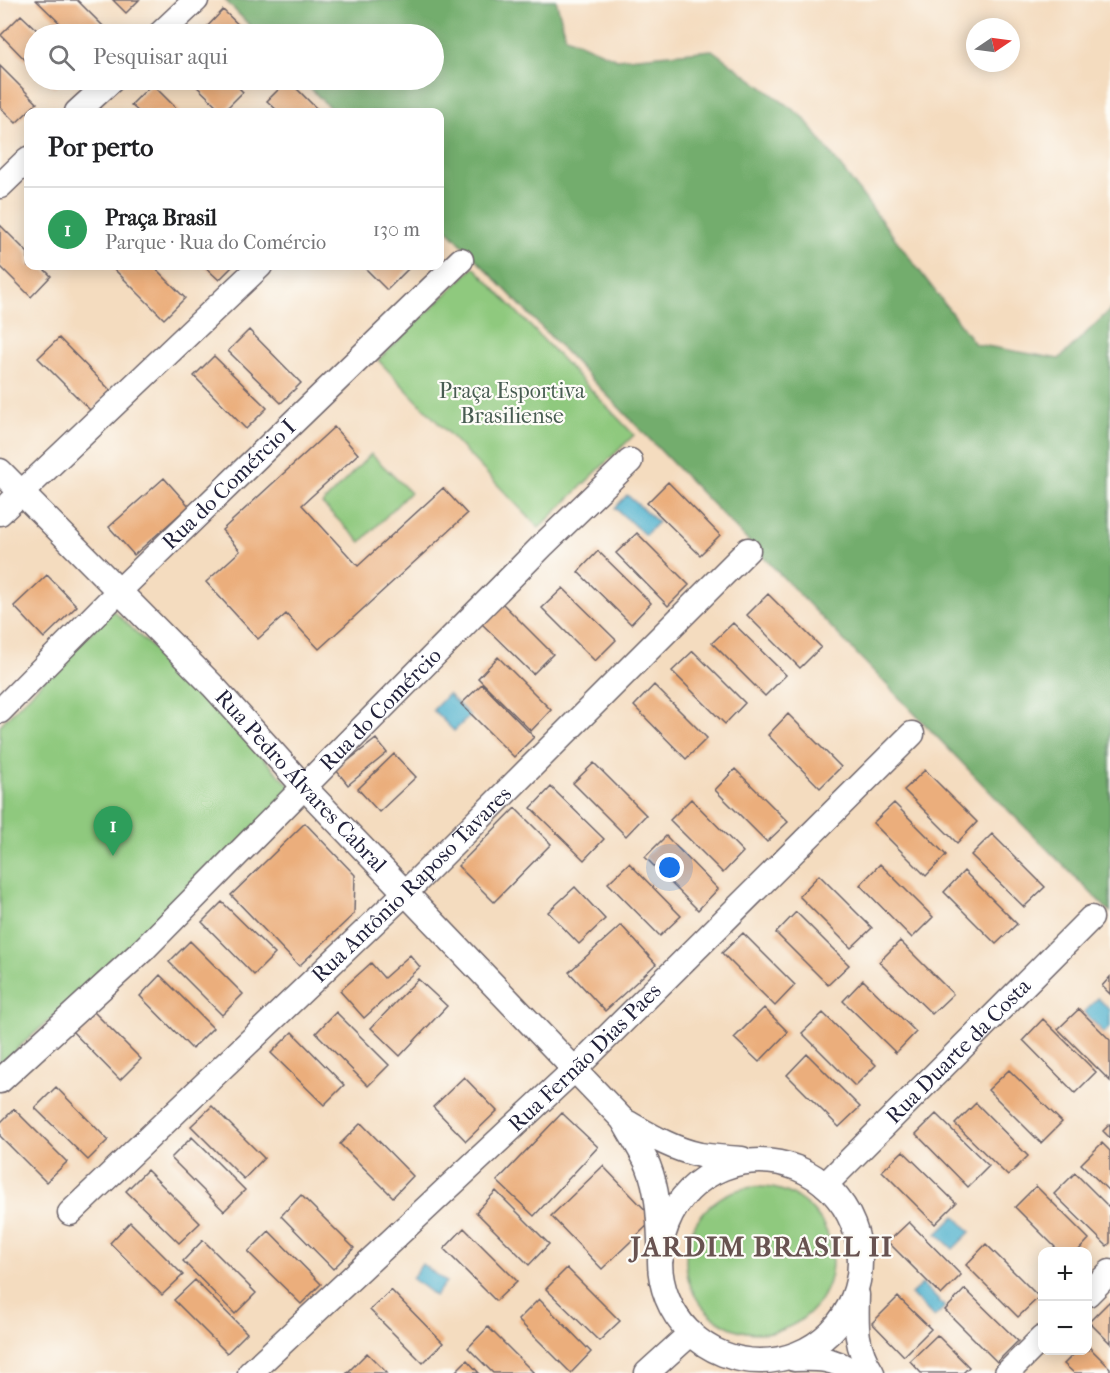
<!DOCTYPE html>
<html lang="pt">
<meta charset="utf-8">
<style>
:root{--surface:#fff;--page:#f2f2f2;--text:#202124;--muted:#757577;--line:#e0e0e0;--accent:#b5179e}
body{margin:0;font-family:"IM FELL French Canon",serif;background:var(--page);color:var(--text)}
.controls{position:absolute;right:18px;bottom:18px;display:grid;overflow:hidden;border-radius:12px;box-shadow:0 3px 15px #0003}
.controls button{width:54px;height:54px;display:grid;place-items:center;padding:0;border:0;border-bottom:2px solid var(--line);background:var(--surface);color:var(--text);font:30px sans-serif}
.compass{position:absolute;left:966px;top:18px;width:54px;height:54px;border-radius:50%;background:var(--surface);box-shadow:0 3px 15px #0003;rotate:77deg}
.you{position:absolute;left:670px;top:868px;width:21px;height:21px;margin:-15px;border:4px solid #fff;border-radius:50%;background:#1a73e8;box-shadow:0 0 0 9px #1a73e833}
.badge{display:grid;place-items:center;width:39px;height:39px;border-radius:50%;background:var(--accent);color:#fff;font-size:20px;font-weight:700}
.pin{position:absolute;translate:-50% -50px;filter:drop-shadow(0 2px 3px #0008)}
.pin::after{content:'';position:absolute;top:32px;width:21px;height:18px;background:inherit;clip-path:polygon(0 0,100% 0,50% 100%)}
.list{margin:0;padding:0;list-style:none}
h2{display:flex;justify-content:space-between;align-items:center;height:78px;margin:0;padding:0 24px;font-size:26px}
h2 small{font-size:20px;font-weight:400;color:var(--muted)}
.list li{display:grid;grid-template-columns:39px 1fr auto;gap:18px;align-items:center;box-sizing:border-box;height:84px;padding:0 24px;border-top:2px solid var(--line)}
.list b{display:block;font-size:22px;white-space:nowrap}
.list p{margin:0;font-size:20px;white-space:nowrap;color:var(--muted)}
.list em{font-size:20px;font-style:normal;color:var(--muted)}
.icon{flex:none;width:33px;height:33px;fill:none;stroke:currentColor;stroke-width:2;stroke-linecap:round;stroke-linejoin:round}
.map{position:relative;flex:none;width:1110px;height:1373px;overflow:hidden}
.search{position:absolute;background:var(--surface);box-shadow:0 3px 15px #0003;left:24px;top:24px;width:420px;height:66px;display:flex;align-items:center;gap:15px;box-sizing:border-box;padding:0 21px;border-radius:33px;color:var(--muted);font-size:22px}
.panel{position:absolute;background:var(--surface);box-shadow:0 3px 15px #0003;left:24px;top:108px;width:420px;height:162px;border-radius:12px}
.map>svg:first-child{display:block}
</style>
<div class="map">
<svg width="1110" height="1373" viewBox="0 0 1110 1373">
<rect width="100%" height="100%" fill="#fdfcf7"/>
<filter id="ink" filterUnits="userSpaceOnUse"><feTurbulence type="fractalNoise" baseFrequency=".0167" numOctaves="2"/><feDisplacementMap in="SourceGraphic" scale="12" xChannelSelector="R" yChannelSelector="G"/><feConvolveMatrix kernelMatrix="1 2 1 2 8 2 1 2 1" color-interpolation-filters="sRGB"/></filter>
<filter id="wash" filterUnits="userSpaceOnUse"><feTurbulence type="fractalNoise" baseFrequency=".008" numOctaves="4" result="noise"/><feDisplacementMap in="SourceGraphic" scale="24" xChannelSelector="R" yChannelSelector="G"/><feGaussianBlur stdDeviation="1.35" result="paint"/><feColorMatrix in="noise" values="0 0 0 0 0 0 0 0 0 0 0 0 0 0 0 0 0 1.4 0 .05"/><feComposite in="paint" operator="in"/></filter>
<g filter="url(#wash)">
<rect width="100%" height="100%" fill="#f4dcbf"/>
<path fill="#8fc97e" stroke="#58765c" stroke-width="1.5" d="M474,267L634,435L539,528L378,360Z
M371,454L410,492L361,542L322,504Z
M113,610L218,711L293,789L134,945L0,1064V725Z
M686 1260a73 73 0 1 1 146 0a73 73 0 1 1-146 0Z"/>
<path fill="#73ad6d" stroke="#4a6854" stroke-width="1.5" d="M225,0H556L566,37L617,59L712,50L803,117L975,344L1059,359L1110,310V912L996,798L440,222V112H334L302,80H434V34H258Z"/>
<path fill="#4db0cc" stroke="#386984" stroke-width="1.5" d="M627,495L658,522L645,535L615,508Z
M448,694L470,716L454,731L433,710Z
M1098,998L1110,1010V1027L1104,1033L1084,1012Z
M955,1216L970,1232L953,1249L937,1234Z
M422,1264L446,1282L435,1296L412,1278Z
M922,1284L945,1307L934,1317L911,1294Z"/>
<g id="blocks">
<path fill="#ebae7b" d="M36,0H77L107,30L102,34H71Z
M113,0H139L126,13Z
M223,10L248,34H206L203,31Z
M21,15L41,34H34V69L1,35Z
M0,66L37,103L16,123L0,107Z
M45,80H62L54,88Z
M190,80H231L243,92L223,112Z
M288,80L320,112H279L267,101Z
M152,84L180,112H139L131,105Z
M0,225L28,253V266H41L51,276L31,297L0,266Z
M111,266H153L185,298L164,319Z
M204,266H233L219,280Z
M363,266H404L408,269L387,290Z
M249,330L301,383L281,403L228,351Z
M59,338L111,391L91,411L38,358Z
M214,356L267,408L246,429L194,376Z
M334,427L358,454L302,505L358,566L443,488L467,514L319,649L286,614L258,639L206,582L240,551L222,530Z
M164,478L189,506L134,555L109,527Z
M668,482L720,535L700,555L647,503Z
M637,533L689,585L668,606L616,553Z
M598,551L651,603L631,624L578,572Z
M47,575L77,606L44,638L14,606Z
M563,588L616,640L595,661L542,608Z
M768,594L821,647L800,668L747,615Z
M500,601L553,654L533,674L480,622Z
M733,623L786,675L765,696L712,643Z
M693,651L745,703L725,724L672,671Z
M498,657L551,710L531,731L478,678Z
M482,684L534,737L514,757L461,704Z
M654,685L707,738L686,759L634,706Z
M788,714L841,767L820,788L768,735Z
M376,739L387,753L348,785L336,770Z
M394,754L416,777L379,812L358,789Z
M594,763L646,815L626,836L573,783Z
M735,769L788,822L767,842L715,790Z
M925,770L977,822L957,843L904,790Z
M551,787L604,839L584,860L531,808Z
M691,799L743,852L723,873L670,820Z
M894,803L946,855L926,876L873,823Z
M515,808L551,844L494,902L458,866Z
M305,823L355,875L354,914L299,966L231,895Z
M992,834L1045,887L1024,907L971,855Z
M666,836L718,889L698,910L645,857Z
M629,863L681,916L660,936L608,883Z
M880,864L933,917L912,938L860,885Z
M964,871L1017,924L996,944L944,892Z
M819,875L872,928L851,948L799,896Z
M575,887L605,919L579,944L548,912Z
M222,902L275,954L254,975L202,922Z
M796,912L849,965L828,985L776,933Z
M621,925L656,964L605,1011L569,972Z
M743,933L795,985L775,1006L722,953Z
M190,941L243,994L222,1015L169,962Z
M900,941L953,994L932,1014L879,962Z
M410,955L420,967L364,1018L340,991L371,963L384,978Z
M160,975L213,1028L192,1049L140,996Z
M1110,977V994L1102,986Z
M418,979L447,1006L400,1056L371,1028Z
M863,980L916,1032L896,1053L843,1001Z
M88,1006L141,1059L120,1080L68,1027Z
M764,1008L788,1032L759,1062L734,1038Z
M1079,1009L1110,1040V1081L1058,1029Z
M336,1012L389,1065L368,1086L316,1033Z
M823,1013L876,1065L855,1086L802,1033Z
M1043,1019L1096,1072L1075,1093L1023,1040Z
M292,1032L344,1085L324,1105L271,1053Z
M807,1054L860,1107L839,1127L787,1075Z
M1009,1070L1062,1122L1041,1143L988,1090Z
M464,1077L497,1111L466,1141L433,1107Z
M56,1087L108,1140L88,1160L35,1108Z
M976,1103L1028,1156L1008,1176L955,1124Z
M212,1106L264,1158L244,1179L191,1126Z
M14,1109L67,1162L46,1182L0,1136V1123Z
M562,1113L598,1147L534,1216L497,1181Z
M936,1114L989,1166L968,1187L916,1134Z
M361,1123L413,1176L393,1197L340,1144Z
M1110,1124V1138L1103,1131Z
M192,1137L245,1190L224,1211L171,1158Z
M1102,1143L1110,1151V1192L1081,1164Z
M903,1151L956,1203L935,1224L882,1171Z
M603,1166L654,1219L602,1269L551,1216Z
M147,1170L200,1223L179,1243L126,1191Z
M1075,1173L1110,1208V1243L1107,1246L1054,1194Z
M1036,1186L1089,1239L1077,1252H1060L1015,1207Z
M496,1191L549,1244L529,1265L476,1212Z
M301,1195L354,1248L333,1269L281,1216Z
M130,1222L183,1275L162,1295L110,1243Z
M909,1222L961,1275L941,1295L888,1242Z
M464,1228L517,1281L496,1301L444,1249Z
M269,1231L321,1284L301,1304L248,1252Z
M203,1240L256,1293L235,1314L183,1261Z
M986,1244L1039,1297L1018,1317L966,1265Z
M567,1268L620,1321L599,1341L546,1289Z
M195,1280L247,1333L227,1353L174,1300Z
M965,1289L1018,1341L997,1362L945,1310Z
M391,1290L443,1343L423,1363L370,1310Z
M898,1297L931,1329L904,1356L872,1323Z
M539,1299L591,1352L571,1373L518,1320Z
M1110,1301V1343L1089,1322Z
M488,1327L534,1373H493L468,1348Z
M937,1335L969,1367L963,1373H921L910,1361Z
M1088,1346L1110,1368V1373H1074L1064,1364L1078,1350H1088Z
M367,1353L387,1373H347Z
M467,1360L479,1373H454Z"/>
</g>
</g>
<g filter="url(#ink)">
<use href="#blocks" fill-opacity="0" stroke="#6c6369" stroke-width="1.5"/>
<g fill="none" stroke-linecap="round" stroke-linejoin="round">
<g stroke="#6c6369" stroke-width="27">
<g id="minor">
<path d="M160,34L196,0"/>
<path d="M77,112L112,80"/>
<path d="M0,186L28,159"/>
<path id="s1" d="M0,471L213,686L305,788L623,1120C631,1135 641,1150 648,1165C660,1195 659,1227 661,1258"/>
<path d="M0,513L260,266"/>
<path id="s2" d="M0,711L119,591L461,260"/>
<path id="s3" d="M0,1081L143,950L543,545L630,461"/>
<path d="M623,1120C648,1134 672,1149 700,1155C714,1157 728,1158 742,1159"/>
<circle cx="760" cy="1261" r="100"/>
<path id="s4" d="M825,1185L1091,918"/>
<path id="s5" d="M70,1213L406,892L748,550"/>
<path d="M1088,1294L1110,1272"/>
<path d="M857,1295C856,1326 855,1346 872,1373"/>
<path d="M794,1359C817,1358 835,1358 854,1373"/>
<path id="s6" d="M250,1373L575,1069L912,734"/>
<path d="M647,1373L691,1333"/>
<path d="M1007,1373L1042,1338"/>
</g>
</g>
<use href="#minor" stroke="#fff" stroke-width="24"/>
</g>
</g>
<g text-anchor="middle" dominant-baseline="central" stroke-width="4.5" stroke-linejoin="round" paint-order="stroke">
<g font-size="22" fill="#485c52" stroke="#fdfcf7">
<text x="512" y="391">Praça Esportiva<tspan x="512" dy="25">Brasiliense</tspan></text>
</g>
<g font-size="22" fill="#22223b" stroke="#fdfcf7">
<text stroke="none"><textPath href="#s2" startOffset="322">Rua do Comércio I</textPath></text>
<text stroke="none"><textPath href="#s3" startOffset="532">Rua do Comércio</textPath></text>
<text stroke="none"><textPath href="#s1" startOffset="432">Rua Pedro Álvares Cabral</textPath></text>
<text stroke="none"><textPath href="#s5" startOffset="474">Rua Antônio Raposo Tavares</textPath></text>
<text stroke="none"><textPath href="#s4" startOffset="189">Rua Duarte da Costa</textPath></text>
<text stroke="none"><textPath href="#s6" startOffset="460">Rua Fernão Dias Paes</textPath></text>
</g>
<g font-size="28" font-weight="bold" letter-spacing="1.5" fill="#685351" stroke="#fdfcf7">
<text x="762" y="1246">JARDIM BRASIL II</text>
</g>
</g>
</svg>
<div class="controls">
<button>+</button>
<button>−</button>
</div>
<svg class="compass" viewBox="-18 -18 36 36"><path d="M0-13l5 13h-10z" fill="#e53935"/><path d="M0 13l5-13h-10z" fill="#757577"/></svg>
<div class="you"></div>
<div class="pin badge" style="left:113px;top:856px;background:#2e9e5b">1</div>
<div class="search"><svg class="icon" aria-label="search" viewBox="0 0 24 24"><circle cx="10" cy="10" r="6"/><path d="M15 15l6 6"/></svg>Pesquisar aqui</div>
<section class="panel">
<h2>Por perto<small></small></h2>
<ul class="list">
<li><span class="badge" style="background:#2e9e5b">1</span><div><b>Praça Brasil</b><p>Parque · Rua do Comércio</p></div><em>130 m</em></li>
</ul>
</section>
</div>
